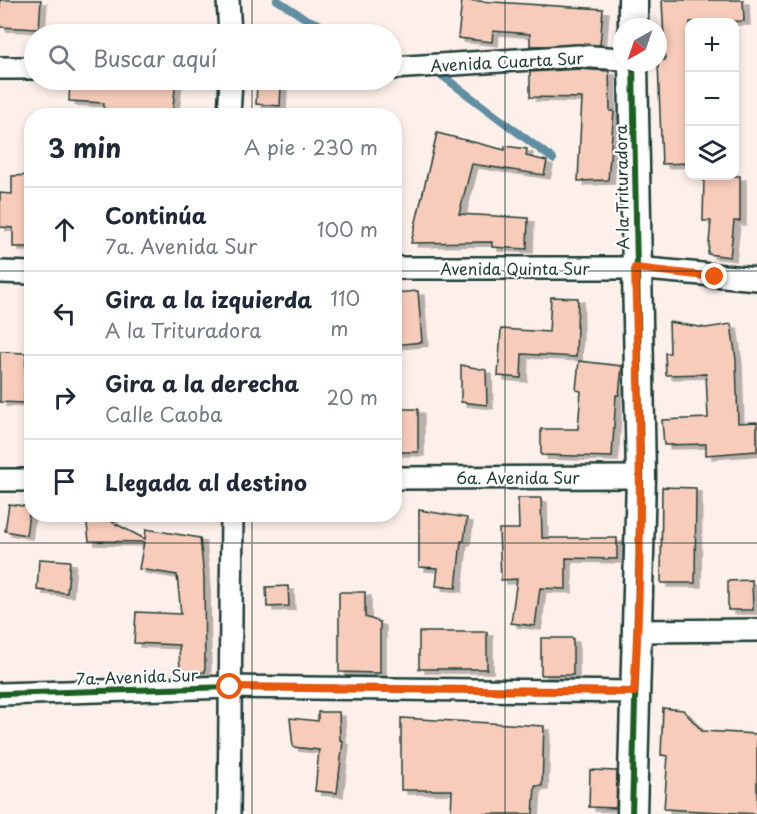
<!DOCTYPE html>
<html lang="es">
<meta charset="utf-8">
<style>
:root{--surface:#fff;--page:#f2f2f3;--text:#1f2937;--muted:#747a83;--line:#e0e1e3}
body{margin:0;font-family:"Playpen Sans",sans-serif;background:var(--page);color:var(--text)}
.controls{position:absolute;right:18px;top:18px;display:grid;overflow:hidden;border-radius:12px;box-shadow:0 3px 9px #0003}
.controls button{width:54px;height:54px;display:grid;place-items:center;padding:0;border:0;border-bottom:2px solid var(--line);background:var(--surface);color:var(--text);font:30px sans-serif}
.compass{position:absolute;left:613px;top:18px;width:54px;height:54px;border-radius:50%;background:var(--surface);box-shadow:0 3px 9px #0003;rotate:220deg}
.stop{position:absolute;width:18px;height:18px;margin:-14px;border:4px solid #ea580c;border-radius:50%;background:#fff}
.stop.end{background:#ea580c;border-color:#fff;box-shadow:0 2px 6px #0008}
.list{margin:0;padding:0;list-style:none}
h2{display:flex;justify-content:space-between;align-items:center;height:78px;margin:0;padding:0 24px;font-size:26px}
h2 small{font-size:20px;font-weight:400;color:var(--muted)}
.list li{display:grid;grid-template-columns:39px 1fr auto;gap:18px;align-items:center;box-sizing:border-box;height:84px;padding:0 24px;border-top:2px solid var(--line)}
.list b{display:block;font-size:22px;white-space:nowrap}
.list p{margin:0;font-size:20px;white-space:nowrap;color:var(--muted)}
.list em{font-size:20px;font-style:normal;color:var(--muted)}
.icon{flex:none;width:33px;height:33px;fill:none;stroke:currentColor;stroke-width:2;stroke-linecap:round;stroke-linejoin:round}
.map{position:relative;flex:none;width:757px;height:814px;overflow:hidden}
.search{position:absolute;background:var(--surface);box-shadow:0 3px 9px #0003;left:24px;top:24px;width:378px;height:66px;display:flex;align-items:center;gap:15px;box-sizing:border-box;padding:0 21px;border-radius:33px;color:var(--muted);font-size:22px}
.panel{position:absolute;background:var(--surface);box-shadow:0 3px 9px #0003;left:24px;top:108px;width:378px;height:414px;border-radius:24px}
.map>svg:first-child{display:block}
</style>
<div class="map">
<svg width="757" height="814" viewBox="0 0 757 814">
<defs>
<filter id="shadow"><feDropShadow dx="6" dy="4" stdDeviation="0" flood-color="#0004"/></filter>
</defs>
<rect width="100%" height="100%" fill="#fdf0ea"/>
<filter id="ink" filterUnits="userSpaceOnUse"><feTurbulence type="fractalNoise" baseFrequency=".0167" numOctaves="2"/><feDisplacementMap in="SourceGraphic" scale="12" xChannelSelector="R" yChannelSelector="G"/><feConvolveMatrix kernelMatrix="1 2 1 2 8 2 1 2 1" color-interpolation-filters="sRGB"/></filter>
<g filter="url(#ink)">
<g fill="none" stroke-linecap="round" stroke-linejoin="round">
<path stroke="#608ea2" stroke-width="8" d="M277,0L306,19L343,34
M392,55L405,61
M433,72L444,77L553,159"/>
</g>
<path fill="#f8ccba" stroke="#1f3d34" stroke-width="1.5" filter="url(#shadow)" d="M0,0H41L39,29L0,27Z
M462,0L603,9L600,45L530,46V34L493,31L492,42L458,38Z
M662,0H743L744,21L690,22V163L662,164L658,63V60H665Z
M578,69L609,71L610,111H614L608,180L578,181L582,98L530,97V72Z
M70,80H176L172,116H103L104,103L69,101Z
M257,84L281,86L280,106L256,104Z
M437,133L505,150V146L527,149L526,156L547,161L544,175L472,164L459,214L528,218L527,249L492,247V242L411,243Z
M32,175V247H13V228L0,227V193L12,194V176Z
M704,176H740V221H734L730,257L708,254L711,221H703Z
M418,291L422,342L394,345V293Z
M551,297L578,298L576,357L522,354L521,378L498,376L501,329L549,332Z
M669,322L706,328L731,324L736,360L738,423L757,422V451L706,455V444L664,445L662,420L708,418L706,374L666,375L665,353H670Z
M0,352L26,353L24,403L0,402Z
M579,361L622,366L619,395H616L612,457L541,455V429H578L581,391L576,390Z
M461,365L486,370L487,405L461,402Z
M394,409H418V452H394Z
M662,487L696,488L695,583H661Z
M518,498H541L542,538H617V559L566,558V589L540,588L535,626L511,623L517,579L501,580L499,529H519Z
M9,504L30,507L26,535L5,531Z
M419,510L467,518L464,541H461L456,588L436,586L438,568L419,567Z
M90,514H111L112,522L145,539L146,529L200,538L204,578L205,672L180,673L179,645L134,643L136,612L181,614L177,575L139,569L144,542L89,541L87,524Z
M39,559L70,561L67,593L37,590Z
M752,580L753,610H728V581Z
M288,586L289,606L267,607L266,587Z
M339,592H365V617L380,622V673L339,672Z
M419,632H487V669H419Z
M541,638H573V675H541Z
M663,708L683,710L702,731L757,734V814L664,809L668,756L661,755Z
M318,712H339L340,740L343,741L337,793L315,791L319,750L293,747L290,718L318,721Z
M401,718L544,726L542,786H535L533,814H451L452,790H401Z
M590,770L617,771L616,808L589,807Z"/>
<g fill="none" stroke-linecap="round" stroke-linejoin="round">
<g stroke="#1f3d34" stroke-width="26">
<path id="street" d="M228,0L230,34
M0,68H34
M392,68L578,56L622,59
M229,116L231,80
M394,268H635L757,279
M0,272L32,273
M394,478L641,477
M0,480H32
M638,631L757,630
M0,694L230,687L634,692
M229,814L232,514"/>
</g>
<g stroke="#1f3d34" stroke-width="33">
<path id="secondary" d="M633,0V27
M632,814L641,477L633,63"/>
</g>
<use href="#street" stroke="#fff" stroke-width="21"/>
<use href="#secondary" stroke="#fff" stroke-width="28"/>
<g stroke="#fff" stroke-width="10">
<path id="cycleway" d="M0,694L230,687L634,692
M632,814L641,477L633,63"/>
</g>
<use href="#cycleway" stroke="#1b5e20" stroke-width="6"/>
</g>
</g>
<g fill="none" stroke-linecap="round" stroke-linejoin="round" filter="url(#ink)">
<path stroke="#ea580c" stroke-width="8" d="M230,687L634,692C644,550 639,410 635,268L715,277"/>
</g>
<path fill="none" stroke="#1f3d34" stroke-width="1.5" stroke-opacity="0.55" d="M252,0V34M505,0V814M252,80V116M0,271H32M394,271H757M252,514V814M0,543H757"/>
<g text-anchor="middle" dominant-baseline="central" stroke-width="4.5" stroke-linejoin="round" paint-order="stroke">
<g font-size="16" fill="#1f3d34" stroke="#fff">
<text transform="translate(507 61) rotate(-3)">Avenida Cuarta Sur</text>
<text transform="translate(621 187) rotate(-91)">A la Trituradora</text>
<text x="515" y="268">Avenida Quinta Sur</text>
<text x="518" y="477">6a. Avenida Sur</text>
<text transform="translate(137 676) rotate(-2)">7a. Avenida Sur</text>
</g>
</g>
</svg>
<div class="controls">
<button>+</button>
<button>−</button>
<button><svg class="icon" aria-label="layers" viewBox="0 0 24 24"><path d="M12 4l9 5-9 5-9-5zM3 14l9 5 9-5"/></svg></button>
</div>
<svg class="compass" viewBox="-18 -18 36 36"><path d="M0-13l5 13h-10z" fill="#e53935"/><path d="M0 13l5-13h-10z" fill="#747a83"/></svg>
<div class="stop" style="left:230px;top:687px"></div>
<div class="stop end" style="left:715px;top:277px"></div>
<div class="search"><svg class="icon" aria-label="search" viewBox="0 0 24 24"><circle cx="10" cy="10" r="6"/><path d="M15 15l6 6"/></svg>Buscar aquí</div>
<section class="panel">
<h2>3 min<small>A pie · 230 m</small></h2>
<ul class="list">
<li><svg class="icon" aria-label="ahead" viewBox="0 0 24 24"><path d="M12 20V5M6 11l6-6 6 6"/></svg><div><b>Continúa</b><p>7a. Avenida Sur</p></div><em>100 m</em></li>
<li><svg class="icon" aria-label="left" viewBox="0 0 24 24"><path d="M17 20v-9H6M10 6l-5 5 5 5"/></svg><div><b>Gira a la izquierda</b><p>A la Trituradora</p></div><em>110 m</em></li>
<li><svg class="icon" aria-label="right" viewBox="0 0 24 24"><path d="M7 20v-9h11M14 6l5 5-5 5"/></svg><div><b>Gira a la derecha</b><p>Calle Caoba</p></div><em>20 m</em></li>
<li><svg class="icon" aria-label="arrive" viewBox="0 0 24 24"><path d="M6 21V4h12l-3 4 3 4H6"/></svg><div><b>Llegada al destino</b></div></li>
</ul>
</section>
</div>
